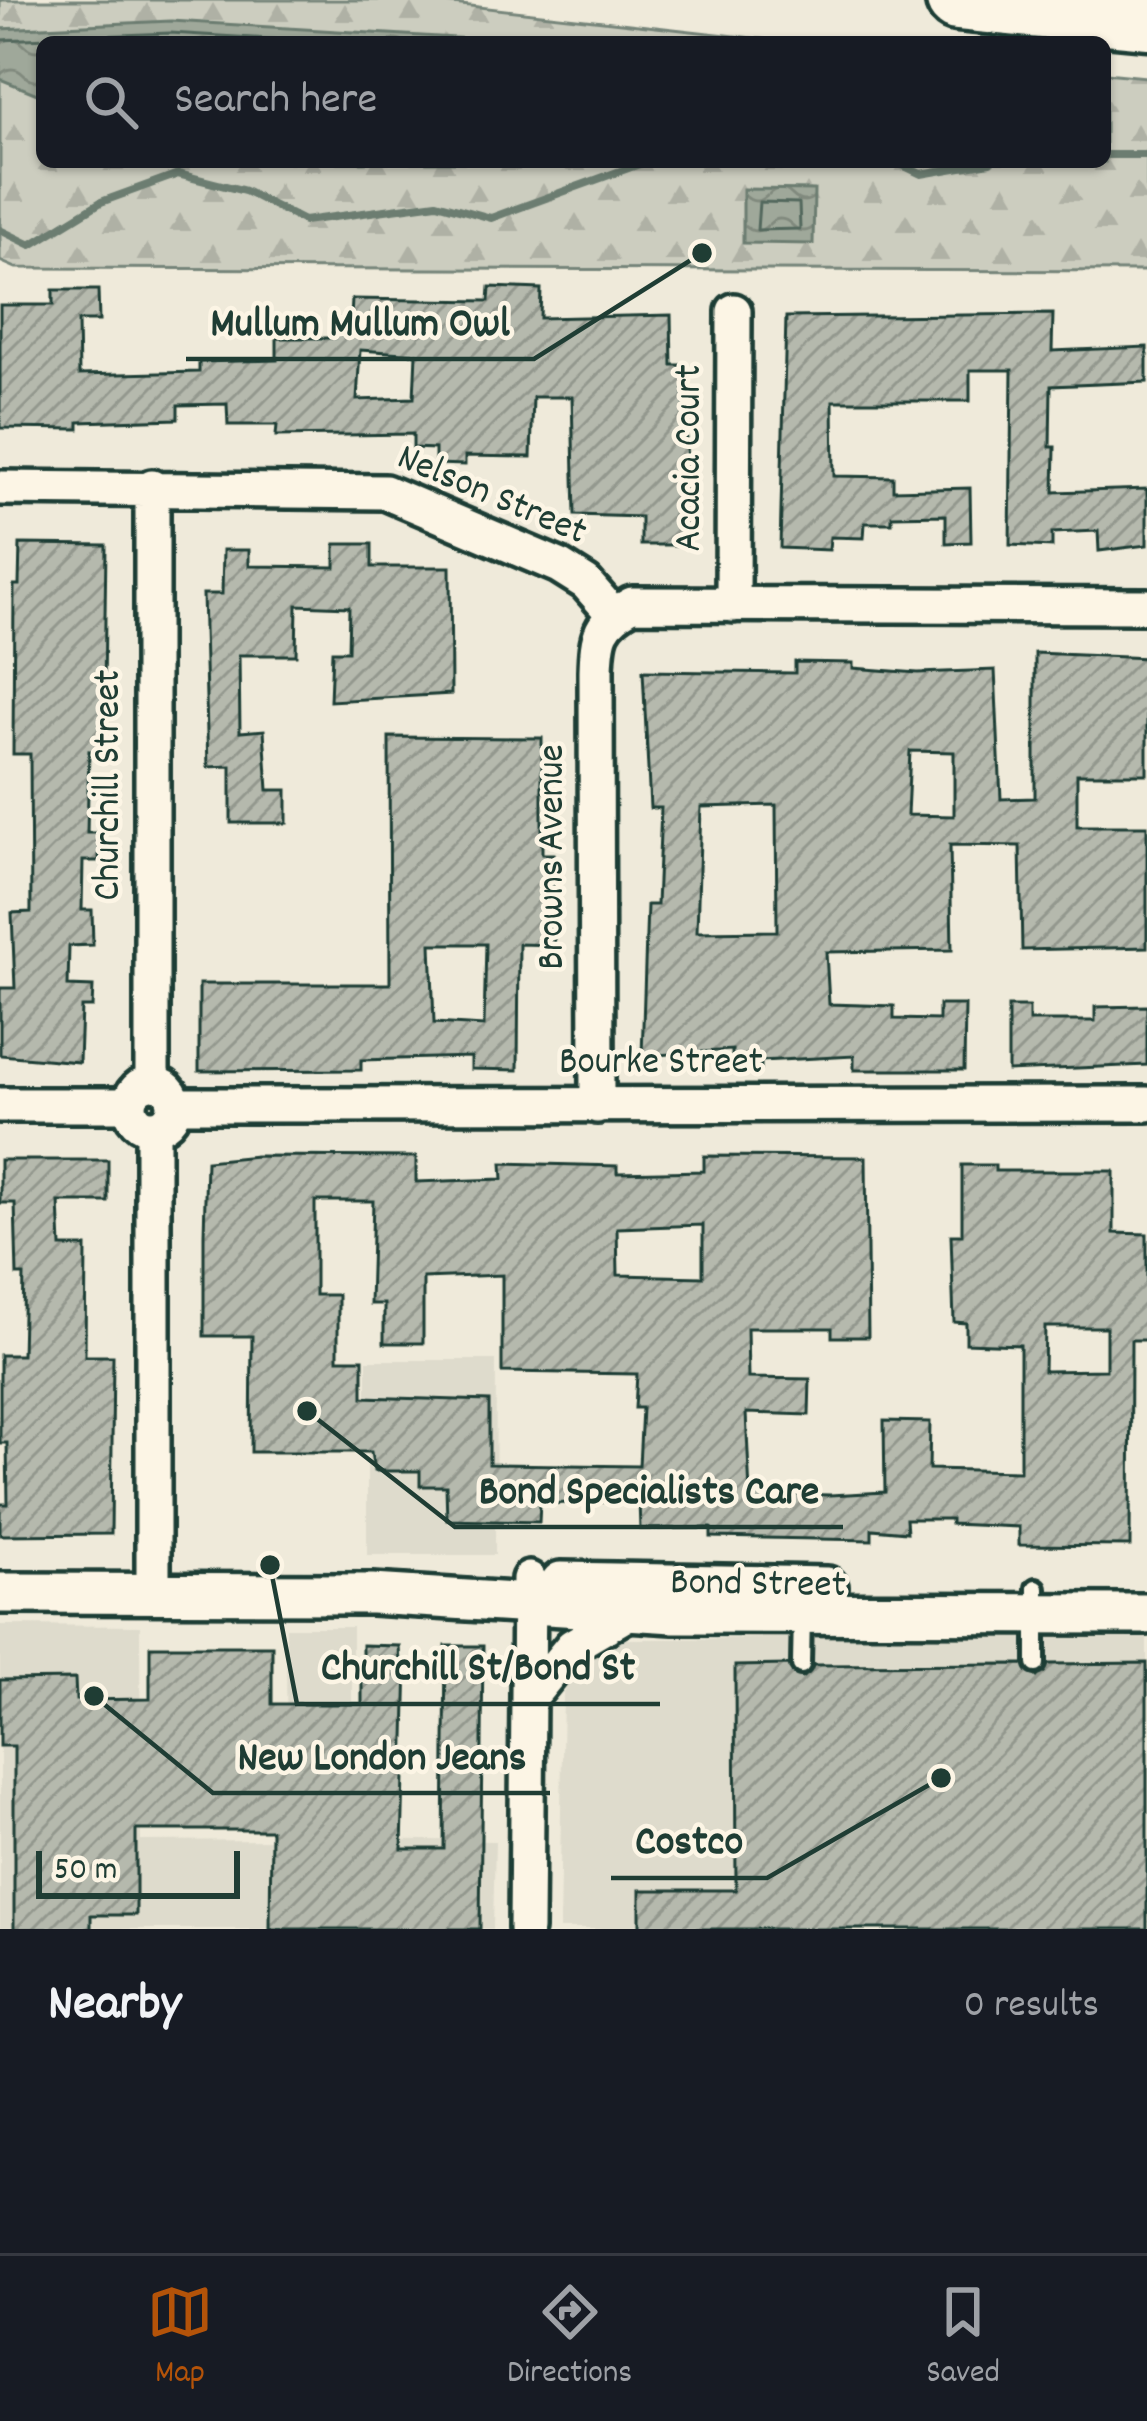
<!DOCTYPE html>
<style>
:root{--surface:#171b24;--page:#242831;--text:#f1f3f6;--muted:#9ea1a6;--line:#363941;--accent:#b45309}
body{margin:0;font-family:Dekko,sans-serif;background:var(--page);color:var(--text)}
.scale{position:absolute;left:36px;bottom:30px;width:204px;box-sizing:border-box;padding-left:12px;border:6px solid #1f3d34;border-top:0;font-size:33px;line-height:42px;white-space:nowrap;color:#1f3d34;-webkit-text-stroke:9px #fcf5e5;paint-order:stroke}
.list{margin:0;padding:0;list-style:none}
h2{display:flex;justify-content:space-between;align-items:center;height:156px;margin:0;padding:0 48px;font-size:51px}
h2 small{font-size:39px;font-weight:400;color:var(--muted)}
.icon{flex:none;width:66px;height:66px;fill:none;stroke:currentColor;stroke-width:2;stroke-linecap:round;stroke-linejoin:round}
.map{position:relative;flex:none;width:1147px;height:1929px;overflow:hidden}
.search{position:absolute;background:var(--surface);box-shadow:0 3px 9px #0004;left:36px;right:36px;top:36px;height:132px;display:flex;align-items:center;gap:30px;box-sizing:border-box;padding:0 42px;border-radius:18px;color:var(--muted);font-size:45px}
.sheet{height:324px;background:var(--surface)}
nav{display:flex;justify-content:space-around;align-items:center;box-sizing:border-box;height:168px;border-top:3px solid var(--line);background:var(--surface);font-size:33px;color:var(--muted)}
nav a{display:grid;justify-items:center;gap:6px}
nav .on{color:var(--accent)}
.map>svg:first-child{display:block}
</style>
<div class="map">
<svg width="1147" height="1929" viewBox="0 0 1147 1929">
<defs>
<pattern id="forest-firs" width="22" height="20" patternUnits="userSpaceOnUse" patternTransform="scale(3)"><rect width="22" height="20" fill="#cccdbf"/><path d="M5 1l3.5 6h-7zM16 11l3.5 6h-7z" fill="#afb1a5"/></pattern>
<pattern id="water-waves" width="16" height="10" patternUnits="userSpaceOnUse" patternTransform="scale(3)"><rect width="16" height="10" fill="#9fa89a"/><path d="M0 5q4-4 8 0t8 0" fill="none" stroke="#818a7e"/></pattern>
<pattern id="building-hatch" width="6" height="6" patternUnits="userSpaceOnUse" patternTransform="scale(3)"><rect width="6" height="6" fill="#b5b9ad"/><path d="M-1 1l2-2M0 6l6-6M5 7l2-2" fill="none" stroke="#93988e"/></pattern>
</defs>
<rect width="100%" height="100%" fill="#efeada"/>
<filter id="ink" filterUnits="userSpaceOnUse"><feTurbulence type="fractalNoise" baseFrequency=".00833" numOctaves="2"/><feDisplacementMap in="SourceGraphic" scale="24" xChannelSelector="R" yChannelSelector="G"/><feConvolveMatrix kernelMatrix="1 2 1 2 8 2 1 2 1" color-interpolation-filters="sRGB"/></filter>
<g filter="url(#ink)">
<path fill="#dedbcc" d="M367,1360H496L495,1555H367Z
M0,1625L140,1626L141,1841L287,1840L286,1627H352V1839L495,1841L493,1929H0Z
M1147,1636V1929H559L563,1695L571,1676L609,1645L625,1639Z"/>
<path fill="url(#forest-firs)" stroke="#76857a" stroke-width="3" d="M0,0H417L788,42H42V162H1105V73L1147,77V271L16,268L0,261Z"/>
<path fill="url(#water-waves)" stroke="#6c7d71" stroke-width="3" d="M171,21L523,42H42V96L0,79V29Z
M743,189L814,190L813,244L743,243Z"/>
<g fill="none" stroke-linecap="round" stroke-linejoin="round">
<path stroke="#52685d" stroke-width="3" d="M0,40L170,33L320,42
M759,202L799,203L800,229L757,230Z"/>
<path stroke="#6c7d71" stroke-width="8" d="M1105,155H1147
M896,162L921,174L990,162
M0,230L31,245L101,202L178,174L245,191L304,221L437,203L491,218L645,162"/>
</g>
<path fill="url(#building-hatch)" stroke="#1f3d34" stroke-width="3" fill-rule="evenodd" d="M490,287L541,289L540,318L671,315L672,365H683L690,545H641V517L575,515L572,397H533L531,457L465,456V465L435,464V449L413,448V434L276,436L277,425H228L227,404L178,405V419L79,422V429L0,428V305H53V290H98L99,321H78L79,375L199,372V362L277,360V338H334L335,319H351L352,299L489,301ZM360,350L416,354L414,398L357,400Z
M1053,314L1052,351L1147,347V382L1051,386L1050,447H1055L1054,492L1147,489V545L1099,551L1098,531L1052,533V547L1010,545L1012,370H970V401H833L834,476L893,477V490L970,488L971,542L946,543V515L892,516V523H865L864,538L830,537L829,550L780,548L786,317Z
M20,544L106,545L104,690L99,752L89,751L87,833H100L99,861H83L82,910H92L93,945L69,946L68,986L93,987L92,1007H81L79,1062L0,1055V988H15L12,913L31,912L30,754H13L14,585H19Z
M335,544H372V567H450L451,694L330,701L332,651H348L349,607L297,605L296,655H239L240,732L264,730L268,790H287V823H231V766L208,767L203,594H222L223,550H249V566L335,567Z
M1035,653L1147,658V774H1077V826H1147V947L1022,950L1020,846L950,845L952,950L826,952L829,1004L894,1006V1019L939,1020V1005H965L964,1070H854V1056L761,1061V1070L732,1071V1050L642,1056L647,905H657L661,808H650L643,671L795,673V662L853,663V668L918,673L995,670L1001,799L1035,798ZM910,751L954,752V816L907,815ZM776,805L777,931L697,932L701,807Z
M389,737L542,738V854H554V945L519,944L518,1070L471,1069V1057L361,1060V1070L199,1071V984H390ZM431,944H486L484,1026L434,1023Z
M1147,1006V1065L1008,1071V1007H1029V1021H1095V1007Z
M256,1156L416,1157V1182L503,1179L502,1163L617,1166V1173L704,1171V1156L866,1157L868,1337H832V1328H747L748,1378L810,1379L809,1415L746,1413L750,1493L830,1495L885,1492L884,1421L930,1422L929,1469L1020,1471V1345L966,1343V1323L954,1322L951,1235H962V1165H995V1171H1114V1233L1147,1234V1340H1131L1130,1546L1019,1545V1527L951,1524V1519H906L907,1532L872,1529V1540L711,1537V1528L640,1529L639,1501L540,1504L539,1522L447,1520L446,1486H420V1471H374L371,1452H251L252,1336H204V1235L206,1161ZM315,1201H373L370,1304H384V1343H423V1278L502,1275V1372L637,1374L635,1408H642L639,1466L489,1464V1401L363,1397V1359H338V1295H315ZM703,1225V1277L618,1275L617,1228ZM1045,1327H1106V1370L1044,1371Z
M0,1160H108V1202H59L61,1247H86L85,1356H113L111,1534L0,1535V1504H8L7,1443H0V1355H22L24,1275H17L15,1203H0Z
M362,1645L399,1646L400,1664H407L402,1849H444L446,1646H483L480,1929H270L271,1830H136V1915H91V1929H14V1746H0V1680L75,1679L76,1700L150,1699V1646H272V1704H362Z
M1147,1663V1929H640V1890H736L735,1666L788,1665L802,1678L814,1665L1023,1664L1037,1677L1049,1664Z"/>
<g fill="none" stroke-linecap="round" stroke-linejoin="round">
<g stroke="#1f3d34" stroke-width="26">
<path id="service" d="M1036,1664V1588
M801,1665L802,1612"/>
</g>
<g stroke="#1f3d34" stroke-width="42">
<path id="minor" d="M152,487V1082
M0,488L385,492L559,566L586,583L613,614
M733,605L734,311
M130 1105a22 22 0 1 1 44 0a22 22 0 1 1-44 0Z
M0,1105H130
M175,1105L1147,1104
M597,1106L596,671C597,636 599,622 632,604L1147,606
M153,1127V1593
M528,1700L572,1646L630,1612
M526,1929L529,1579"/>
</g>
<g stroke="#1f3d34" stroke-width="48">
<path id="tertiary" d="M561,1582L827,1587
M0,1593L372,1594L674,1613L1147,1614"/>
</g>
<g stroke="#1f3d34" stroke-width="69">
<path id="motorway" d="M957,0L1147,18"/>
</g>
<use href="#service" stroke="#fcf5e5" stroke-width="16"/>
<use href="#minor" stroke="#fcf5e5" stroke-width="33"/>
<use href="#tertiary" stroke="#fcf5e5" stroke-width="39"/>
<use href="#motorway" stroke="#fcf5e5" stroke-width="60"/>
</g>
</g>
<g text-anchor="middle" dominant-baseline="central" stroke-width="9" stroke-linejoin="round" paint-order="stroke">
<g font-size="39" fill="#1f3d34" stroke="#fcf5e5">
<text transform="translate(691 458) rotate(-90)">Acacia Court</text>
<text transform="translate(491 497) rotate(23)">Nelson Street</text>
<text transform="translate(110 785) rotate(-90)">Churchill Street</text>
<text transform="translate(554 857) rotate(-90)">Browns Avenue</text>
<text x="661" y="1064">Bourke Street</text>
<text transform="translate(758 1586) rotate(1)">Bond Street</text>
</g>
</g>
<path fill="none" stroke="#1f3d34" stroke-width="4.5" d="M702 253L534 359H186M307 1411L455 1527H843M270 1565L297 1704H660M94 1696L213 1793H550M941 1778L767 1878H611"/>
<g fill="#1f3d34" stroke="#fcf5e5" stroke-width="4.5">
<circle cx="702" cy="253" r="12"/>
<circle cx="307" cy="1411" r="12"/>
<circle cx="270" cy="1565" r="12"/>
<circle cx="94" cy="1696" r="12"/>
<circle cx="941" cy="1778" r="12"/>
</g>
<g font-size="42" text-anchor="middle" font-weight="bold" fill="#1f3d34" stroke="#fcf5e5" stroke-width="9" stroke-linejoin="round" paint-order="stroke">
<text x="360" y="335">Mullum Mullum Owl</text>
<text x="649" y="1503">Bond Specialists Care</text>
<text x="478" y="1679">Churchill St/Bond St</text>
<text x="382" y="1769">New London Jeans</text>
<text x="689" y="1853">Costco</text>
</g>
</svg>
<div class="scale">50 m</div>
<div class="search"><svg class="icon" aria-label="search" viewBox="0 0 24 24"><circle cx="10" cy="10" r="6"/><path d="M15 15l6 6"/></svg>Search here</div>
</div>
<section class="sheet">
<h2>Nearby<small>0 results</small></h2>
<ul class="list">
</ul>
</section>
<nav>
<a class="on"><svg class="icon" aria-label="map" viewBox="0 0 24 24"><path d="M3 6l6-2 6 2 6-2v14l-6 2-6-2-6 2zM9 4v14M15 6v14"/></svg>Map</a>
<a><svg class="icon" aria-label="directions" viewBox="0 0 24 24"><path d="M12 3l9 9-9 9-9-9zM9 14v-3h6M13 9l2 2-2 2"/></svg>Directions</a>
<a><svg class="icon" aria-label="saved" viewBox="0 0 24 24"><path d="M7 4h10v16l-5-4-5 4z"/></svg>Saved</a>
</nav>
